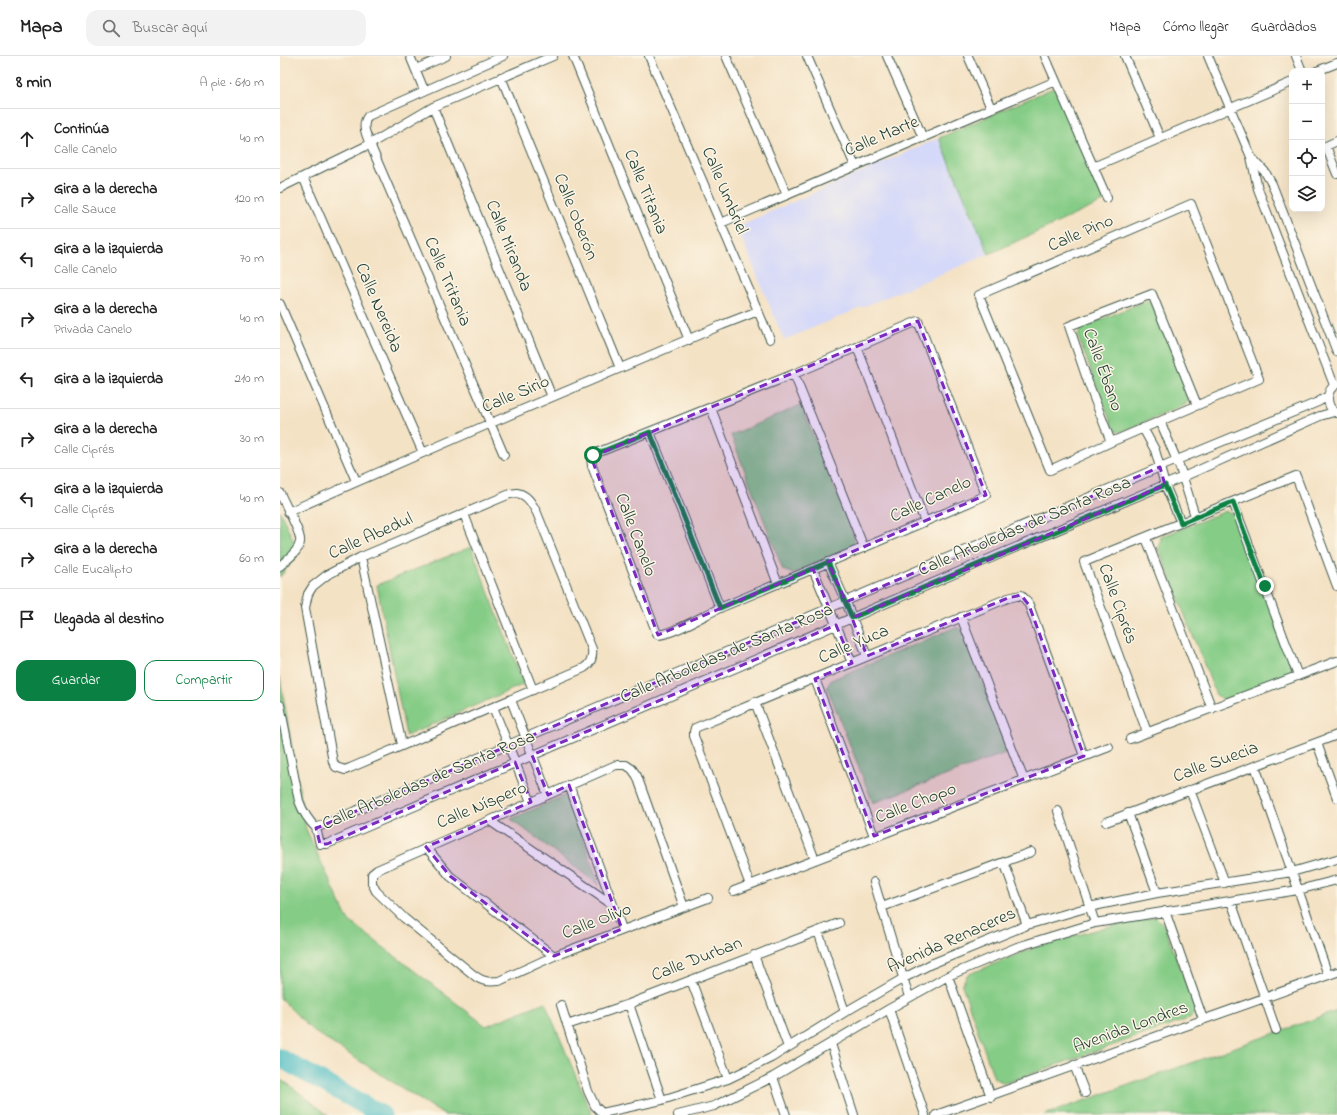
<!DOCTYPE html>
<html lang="es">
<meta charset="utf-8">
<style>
:root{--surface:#fff;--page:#f2f2f2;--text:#222;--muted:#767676;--line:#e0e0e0;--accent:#0b8043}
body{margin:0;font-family:"Indie Flower",sans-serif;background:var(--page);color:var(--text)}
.controls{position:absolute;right:12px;top:12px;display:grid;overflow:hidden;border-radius:8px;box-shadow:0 4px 16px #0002}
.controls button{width:36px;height:36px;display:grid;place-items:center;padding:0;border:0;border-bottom:1px solid var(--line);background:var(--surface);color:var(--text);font:20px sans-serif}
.stop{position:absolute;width:12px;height:12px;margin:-9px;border:3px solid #0b8043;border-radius:50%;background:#fff}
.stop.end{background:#0b8043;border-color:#fff;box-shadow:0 1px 4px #0008}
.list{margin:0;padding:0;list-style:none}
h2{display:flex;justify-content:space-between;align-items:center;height:52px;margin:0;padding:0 16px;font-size:17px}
h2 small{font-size:13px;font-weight:400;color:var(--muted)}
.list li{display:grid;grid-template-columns:26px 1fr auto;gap:12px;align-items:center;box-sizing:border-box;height:60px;padding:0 16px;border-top:1px solid var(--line)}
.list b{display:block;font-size:15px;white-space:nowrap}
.list p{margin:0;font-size:13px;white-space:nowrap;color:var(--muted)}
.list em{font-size:13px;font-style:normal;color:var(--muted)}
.actions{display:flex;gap:8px;padding:12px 16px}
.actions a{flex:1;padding:9px 0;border:1px solid var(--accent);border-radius:12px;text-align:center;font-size:14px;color:var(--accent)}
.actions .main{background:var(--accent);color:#fff}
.icon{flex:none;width:22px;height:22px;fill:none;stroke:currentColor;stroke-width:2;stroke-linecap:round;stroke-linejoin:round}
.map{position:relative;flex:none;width:1057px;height:1059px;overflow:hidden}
header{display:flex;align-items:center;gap:24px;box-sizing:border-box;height:56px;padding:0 20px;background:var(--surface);border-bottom:1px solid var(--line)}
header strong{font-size:19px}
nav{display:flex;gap:22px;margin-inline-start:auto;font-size:14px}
.search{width:280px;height:36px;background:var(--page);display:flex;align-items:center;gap:10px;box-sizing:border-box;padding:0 14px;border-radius:12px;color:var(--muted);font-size:15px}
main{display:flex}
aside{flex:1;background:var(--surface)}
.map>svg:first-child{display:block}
</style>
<header>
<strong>Mapa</strong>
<div class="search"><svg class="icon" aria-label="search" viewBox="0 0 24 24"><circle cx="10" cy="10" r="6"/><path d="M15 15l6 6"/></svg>Buscar aquí</div>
<nav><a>Mapa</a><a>Cómo llegar</a><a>Guardados</a></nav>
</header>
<main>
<aside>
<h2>8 min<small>A pie · 610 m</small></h2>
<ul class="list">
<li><svg class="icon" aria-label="ahead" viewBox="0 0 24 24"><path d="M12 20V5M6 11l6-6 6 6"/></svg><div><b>Continúa</b><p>Calle Canelo</p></div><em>40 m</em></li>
<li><svg class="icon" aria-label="right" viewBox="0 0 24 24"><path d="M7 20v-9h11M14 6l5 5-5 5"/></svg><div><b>Gira a la derecha</b><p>Calle Sauce</p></div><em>120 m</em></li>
<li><svg class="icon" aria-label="left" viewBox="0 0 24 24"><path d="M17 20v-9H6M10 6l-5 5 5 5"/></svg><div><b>Gira a la izquierda</b><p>Calle Canelo</p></div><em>70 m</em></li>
<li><svg class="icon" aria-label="right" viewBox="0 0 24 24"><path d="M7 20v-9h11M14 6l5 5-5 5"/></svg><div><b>Gira a la derecha</b><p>Privada Canelo</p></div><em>40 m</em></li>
<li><svg class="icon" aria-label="left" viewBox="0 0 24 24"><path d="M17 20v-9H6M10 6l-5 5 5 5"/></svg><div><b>Gira a la izquierda</b></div><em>210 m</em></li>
<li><svg class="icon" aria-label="right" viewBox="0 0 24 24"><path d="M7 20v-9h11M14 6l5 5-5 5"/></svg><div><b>Gira a la derecha</b><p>Calle Ciprés</p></div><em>30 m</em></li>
<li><svg class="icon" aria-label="left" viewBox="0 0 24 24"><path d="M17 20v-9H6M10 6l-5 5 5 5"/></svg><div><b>Gira a la izquierda</b><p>Calle Ciprés</p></div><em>40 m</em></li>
<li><svg class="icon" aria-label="right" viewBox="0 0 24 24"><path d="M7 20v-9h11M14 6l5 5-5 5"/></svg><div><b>Gira a la derecha</b><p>Calle Eucalipto</p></div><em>60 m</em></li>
<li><svg class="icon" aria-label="arrive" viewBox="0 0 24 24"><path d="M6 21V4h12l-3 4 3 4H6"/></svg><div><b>Llegada al destino</b></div></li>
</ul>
<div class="actions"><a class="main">Guardar</a><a>Compartir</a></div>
</aside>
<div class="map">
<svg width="1057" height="1059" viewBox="0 0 1057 1059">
<rect width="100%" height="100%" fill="#fcf5e5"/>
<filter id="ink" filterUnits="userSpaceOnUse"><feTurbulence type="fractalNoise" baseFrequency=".025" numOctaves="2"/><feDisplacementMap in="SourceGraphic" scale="8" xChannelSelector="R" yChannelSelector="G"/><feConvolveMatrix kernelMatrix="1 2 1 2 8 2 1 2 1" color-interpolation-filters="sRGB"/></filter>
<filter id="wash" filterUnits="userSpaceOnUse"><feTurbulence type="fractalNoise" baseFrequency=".012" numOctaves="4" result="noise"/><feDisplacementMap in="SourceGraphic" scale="16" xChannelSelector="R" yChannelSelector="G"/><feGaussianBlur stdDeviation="0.9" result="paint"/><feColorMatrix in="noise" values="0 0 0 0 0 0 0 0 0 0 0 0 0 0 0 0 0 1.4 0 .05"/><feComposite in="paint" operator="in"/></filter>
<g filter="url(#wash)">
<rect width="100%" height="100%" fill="#f4e2c5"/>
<path fill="#d4d8f9" d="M659,82L709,198L504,284L459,176L463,168Z"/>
<path fill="#85cc86" stroke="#52845d" d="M773,32L778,37L825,145L709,198L659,82Z
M866,245L875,249L910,342L905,349L841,376L834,374L798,281L801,272Z
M521,349L575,482L572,490L513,518L503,514L451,379Z
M0,455L19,497L0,521Z
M946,455L955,458L1014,610L1007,619L945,644L936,639L879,493L881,481Z
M191,491L244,628L126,680L97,529Z
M676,571L683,574L728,696L593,747L547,631L551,624Z
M0,621L26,773L68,864L206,970L265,946L312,1059H164L33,975L0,942Z
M288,738L319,829L231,763Z
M876,861L884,869L916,953L911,962L725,1027L714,1022L682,929L687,919L759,890L826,871Z
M1057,955V1059H764Z
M0,1024L8,1028L48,1059H0Z"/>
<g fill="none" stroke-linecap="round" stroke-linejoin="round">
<path stroke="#4ebdc5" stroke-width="19" d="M0,1002L102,1059"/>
</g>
</g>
<g filter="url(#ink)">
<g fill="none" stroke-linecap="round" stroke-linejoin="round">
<g stroke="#3f564a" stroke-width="10">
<path id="street" d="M130,0L144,34
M223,0L88,60C81,69 86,78 90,88L224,399
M293,0L409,284
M369,0L490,283
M446,0L507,139
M527,0L575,110
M607,0L643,82
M688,0L711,52
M765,0L827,142
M845,0L880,82
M928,0L971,101L978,133L1054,329
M1016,0L1022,15
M136,13L166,0
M1037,15L1057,7
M221,21L340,312
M153,51L272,341
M1057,85L1046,90L1057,118
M972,102L985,116L992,128L1057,296
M813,111L1012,26
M23,121L143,397
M0,132L90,88L153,51L273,0
M911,148L979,323L831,386L770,414L699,239Z
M441,167L776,25
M0,248L76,425
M638,265L706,439C618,478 530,514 442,551C426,558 394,578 378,579L376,575L312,410L311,401L319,396L514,318Z
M577,291L645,466
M514,318L584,492
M1057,328C1045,334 1045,351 1057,357
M431,352L498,528
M880,365L900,412L915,460
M863,372L875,394L885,429L901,467
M370,376L440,552
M831,386L809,329L789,270L872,238L917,349
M0,437C4,447 22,478 20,486C19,496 6,504 0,510
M237,437C248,439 252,448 257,457L312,593C313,602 311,607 304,612L70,712L65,714L56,711L53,706L25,552L28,538L33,530L47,519L81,501L230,438Z
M953,446L1018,620
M8,456L211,367L442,269L478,255
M184,458L253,634
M866,482L932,653
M81,501L122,689
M548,506L566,546L587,600
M533,513L572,607
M681,561L744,724
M535,623L594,780
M231,644L268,739
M475,646L535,804
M0,649L19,745C23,756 28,764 36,772
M213,651L251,746
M867,676L804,506L1016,420L1057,530
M850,683L1057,605
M1037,687L1057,742
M975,710L1048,919
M289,729L342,873
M910,734L945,827
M778,755L815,867
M848,757L877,837
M210,765L333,849
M826,766L1057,679
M36,772L40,788H47L725,496L903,421L1040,360L1054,356
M36,772L228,689L880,411L1038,346L1048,340
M146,791L170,820L274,900
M724,806L747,869
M594,826L629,941
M470,829L414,680V676L415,672L728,542L741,539L745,543L749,549L804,700
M454,835L829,691
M951,845L996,974
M404,851L357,720L352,713L346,709H336L97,814L92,818V827L96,835L124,862L195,920C203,926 209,926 219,925L274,900L428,842
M602,851L751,796
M885,855L923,963
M538,875L565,956
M474,899L508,991
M668,920L711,1041
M411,924L448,1023
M349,948L382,1044
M281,949L308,1035L315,1050L324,1059
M609,953L645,1059
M287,969L349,948L559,867
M551,988L574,1059
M794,1009L805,1037
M493,1021L506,1059
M322,1057L382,1044L448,1023L491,1002L565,956L624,922L651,908L747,869L809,851L877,837L1012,816L1057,803
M398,1059L434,1050L493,1021L609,953L668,920L737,891L815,867L1018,834L1057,824
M656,1059L1057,916"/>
</g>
<use href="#street" stroke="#fff" stroke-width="8"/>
</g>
</g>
<g fill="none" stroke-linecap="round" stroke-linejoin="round" filter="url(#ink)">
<path stroke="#0b8043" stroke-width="5" d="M313,399L370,376L440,552L548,506L572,562L885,429L901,467L953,446L985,530"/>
</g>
<path fill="#7b2cbf" fill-opacity="0.2" stroke="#7b2cbf" stroke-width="3" stroke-dasharray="8 5" stroke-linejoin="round" d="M638,265L706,439L548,506L566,546L880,411L885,429L572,562L587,600L728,542L741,539L749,549L804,700L594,780L535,623L572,607L556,569L252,699L268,739L289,729L342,873L274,900L170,820L146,791L251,746L235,706L47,788H40L36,772L39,771L549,552L533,513L378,579L311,401Z"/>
<g text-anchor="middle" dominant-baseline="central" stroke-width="3" stroke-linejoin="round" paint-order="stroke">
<g font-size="18" fill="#1f3d34" stroke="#fcf5e5">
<text transform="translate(602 81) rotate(-23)">Calle Marte</text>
<text transform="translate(444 135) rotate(67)">Calle Umbriel</text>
<text transform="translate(365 136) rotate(68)">Calle Titania</text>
<text transform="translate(295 161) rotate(68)">Calle Oberón</text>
<text transform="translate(801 178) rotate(-23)">Calle Pino</text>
<text transform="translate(228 190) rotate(68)">Calle Miranda</text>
<text transform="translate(167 226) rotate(67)">Calle Tritania</text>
<text transform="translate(98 252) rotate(67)">Calle Nereida</text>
<text transform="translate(822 314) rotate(70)">Calle Ébano</text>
<text transform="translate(236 339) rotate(-23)">Calle Sirio</text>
<text transform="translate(651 444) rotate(-25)">Calle Canelo</text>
<text transform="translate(745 471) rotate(-23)">Calle Arboledas de Santa Rosa</text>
<text transform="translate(355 479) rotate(69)">Calle Canelo</text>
<text transform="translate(91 481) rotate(-24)">Calle Abedul</text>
<text transform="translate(837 548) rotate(70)">Calle Ciprés</text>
<text transform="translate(574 589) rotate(-23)">Calle Yuca</text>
<text transform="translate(447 598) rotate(-23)">Calle Arboledas de Santa Rosa</text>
<text transform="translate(936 707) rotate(-20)">Calle Suecia</text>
<text transform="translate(149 725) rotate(-23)">Calle Arboledas de Santa Rosa</text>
<text transform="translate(636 748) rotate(-21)">Calle Chopo</text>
<text transform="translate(202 750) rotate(-23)">Calle Níspero</text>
<text transform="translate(317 866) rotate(-21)">Calle Olivo</text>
<text transform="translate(672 885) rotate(-24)">Avenida Renaceres</text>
<text transform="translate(417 904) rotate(-21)">Calle Durban</text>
<text transform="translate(851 972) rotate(-20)">Avenida Londres</text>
</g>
</g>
</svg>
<div class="controls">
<button>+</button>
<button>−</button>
<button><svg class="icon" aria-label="locate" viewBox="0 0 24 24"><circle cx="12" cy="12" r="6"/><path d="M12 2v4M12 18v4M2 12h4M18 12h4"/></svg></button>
<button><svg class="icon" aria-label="layers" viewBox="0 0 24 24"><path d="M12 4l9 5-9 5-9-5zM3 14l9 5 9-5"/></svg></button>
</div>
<div class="stop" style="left:313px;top:399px"></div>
<div class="stop end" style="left:985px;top:530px"></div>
</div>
</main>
